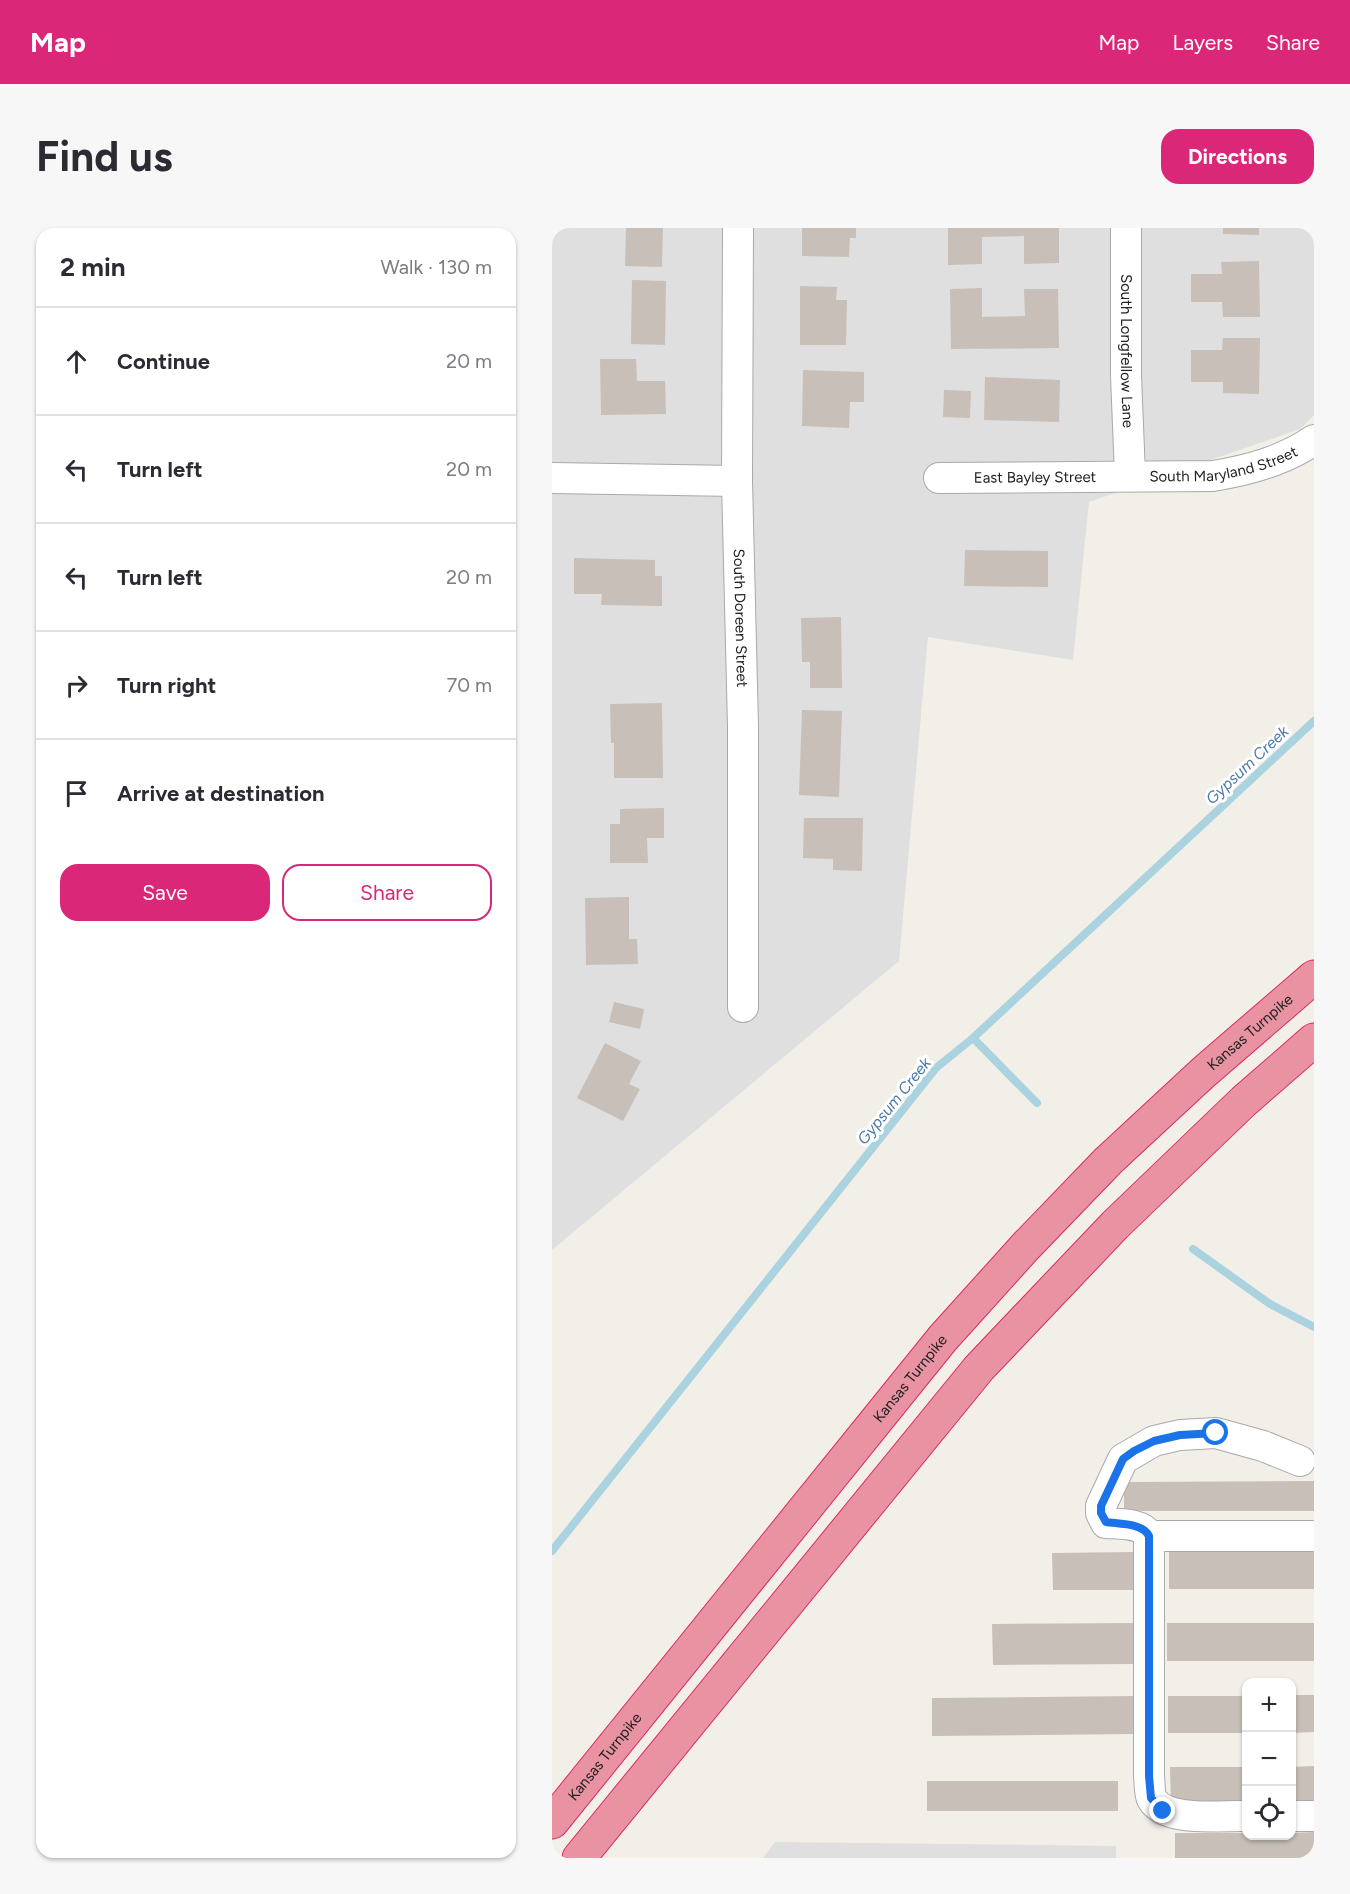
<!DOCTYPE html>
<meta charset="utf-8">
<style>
:root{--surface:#fff;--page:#f7f7f7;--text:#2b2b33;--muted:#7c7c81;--line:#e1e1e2;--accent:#db2777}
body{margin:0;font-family:Figtree,sans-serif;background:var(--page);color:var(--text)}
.controls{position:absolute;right:18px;bottom:18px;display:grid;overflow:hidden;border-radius:12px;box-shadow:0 2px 4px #0004}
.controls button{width:54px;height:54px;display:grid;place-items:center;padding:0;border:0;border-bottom:2px solid var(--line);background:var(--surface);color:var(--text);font:30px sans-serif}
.stop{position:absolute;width:18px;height:18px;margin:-14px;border:4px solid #1a73e8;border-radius:50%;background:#fff}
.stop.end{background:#1a73e8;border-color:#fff;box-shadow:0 2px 6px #0008}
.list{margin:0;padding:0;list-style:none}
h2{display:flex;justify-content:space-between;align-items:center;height:78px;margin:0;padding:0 24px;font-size:26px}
h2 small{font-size:20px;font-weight:400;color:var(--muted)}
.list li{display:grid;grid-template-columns:39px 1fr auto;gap:18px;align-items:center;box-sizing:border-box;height:108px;padding:0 24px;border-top:2px solid var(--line)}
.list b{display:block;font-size:22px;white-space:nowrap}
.list em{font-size:20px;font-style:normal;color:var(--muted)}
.actions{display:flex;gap:12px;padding:18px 24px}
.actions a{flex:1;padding:14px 0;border:2px solid var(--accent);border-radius:18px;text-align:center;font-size:21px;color:var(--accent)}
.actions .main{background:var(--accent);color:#fff}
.icon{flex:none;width:33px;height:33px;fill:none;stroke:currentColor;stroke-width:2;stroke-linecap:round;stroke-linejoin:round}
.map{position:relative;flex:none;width:762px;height:1630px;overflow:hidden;border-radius:18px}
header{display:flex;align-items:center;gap:36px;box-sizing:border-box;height:84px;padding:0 30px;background:var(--accent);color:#fff}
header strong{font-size:28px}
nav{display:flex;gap:33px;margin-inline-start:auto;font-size:21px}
.intro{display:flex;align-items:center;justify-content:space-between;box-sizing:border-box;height:144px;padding:0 36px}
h1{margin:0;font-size:42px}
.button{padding:15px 27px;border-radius:18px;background:var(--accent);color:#fff;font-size:21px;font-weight:700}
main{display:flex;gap:36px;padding:0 36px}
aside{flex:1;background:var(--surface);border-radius:18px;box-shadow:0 2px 4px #0004}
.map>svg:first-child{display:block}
</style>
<header>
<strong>Map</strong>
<nav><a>Map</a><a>Layers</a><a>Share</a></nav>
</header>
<div class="intro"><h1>Find us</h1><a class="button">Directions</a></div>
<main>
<aside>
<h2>2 min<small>Walk · 130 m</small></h2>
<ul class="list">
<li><svg class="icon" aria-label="ahead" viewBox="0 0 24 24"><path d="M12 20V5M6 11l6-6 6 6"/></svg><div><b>Continue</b></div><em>20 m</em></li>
<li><svg class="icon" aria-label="left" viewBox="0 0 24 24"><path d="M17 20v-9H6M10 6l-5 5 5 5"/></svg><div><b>Turn left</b></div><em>20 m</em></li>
<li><svg class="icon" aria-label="left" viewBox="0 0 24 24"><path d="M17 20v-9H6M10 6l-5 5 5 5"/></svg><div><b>Turn left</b></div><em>20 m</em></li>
<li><svg class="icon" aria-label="right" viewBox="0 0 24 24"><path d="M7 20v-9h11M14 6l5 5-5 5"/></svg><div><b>Turn right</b></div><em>70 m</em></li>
<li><svg class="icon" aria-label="arrive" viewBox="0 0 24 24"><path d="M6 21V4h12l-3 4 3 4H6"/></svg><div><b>Arrive at destination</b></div></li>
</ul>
<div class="actions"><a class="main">Save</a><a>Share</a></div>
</aside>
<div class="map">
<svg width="762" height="1630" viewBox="0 0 762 1630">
<rect width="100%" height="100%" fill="#f2efe9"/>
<path fill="#e0dfdf" d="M0,0H762V187L748,201L537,274L521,432L376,409L347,733L0,1022Z
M223,1614L564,1618V1630H211Z"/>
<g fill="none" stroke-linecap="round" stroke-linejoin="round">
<path stroke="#aad3df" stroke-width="8" d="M421,810L485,875
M641,1021L718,1076L762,1099
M0,1323L384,840L421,810L762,493"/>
</g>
<path fill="#c7bfb8" d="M74,0H111L110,39L73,38Z
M250,0H304V10H298L297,29L250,28Z
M396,0H507V35L472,36V8L430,9V36L396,37Z
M671,0H707V7L671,6Z
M707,33L708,89H671L670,74H639V46H670L669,34Z
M80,52L114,53L113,117L79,116Z
M248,58L285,59L284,72H295L294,117H248Z
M430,60V89L473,88L472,61H506L507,120L399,121L398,61Z
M671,110H708L707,166L671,165V154H639V122H670Z
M48,131H84L85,153H113L114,186L49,187Z
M251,142L312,144V174H298L297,200L250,198Z
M433,149L508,152L507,194L432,192Z
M392,162L419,163L418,190L391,189Z
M413,322L496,323V359L412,358Z
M22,330L103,332V348H110V378L49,377L50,366H22Z
M289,389L290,460H258V434H250L249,390Z
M110,475L111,550H62V515H59L58,476Z
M250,482L290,483L287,569L247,567Z
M112,580V610H95L96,635H58V596H68V581Z
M252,590H311L310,643L281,642V631L251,630Z
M77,669V711H85L86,736L34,737L33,670Z
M62,774L92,781L88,801L57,794Z
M53,815L89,833L77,856L88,861L71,893L25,870Z
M762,1253V1283H572V1254Z
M617,1323H762V1361H617Z
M583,1324L584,1362H501L500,1325Z
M582,1395L583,1436L441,1437L440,1396Z
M615,1395H762V1433H615Z
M740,1467H762V1504L740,1505Z
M582,1468V1506L380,1508V1470Z
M616,1468H694V1505H616Z
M762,1538V1577H740V1539Z
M618,1539H694V1577H619Z
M375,1553H566V1583H375Z
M762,1604V1630H623V1605H694V1608H740V1605Z"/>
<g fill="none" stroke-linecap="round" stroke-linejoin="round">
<g stroke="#a9a9a9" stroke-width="32">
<g id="minor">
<path id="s1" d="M186,0L185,253L191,499V779"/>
<path id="s2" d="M574,0V148L578,247"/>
<path d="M0,250L185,253"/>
<path id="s3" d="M387,250L661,248C697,242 731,233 762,212"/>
<path d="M597,1308H762"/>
<path d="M694,1588C670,1587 614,1595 600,1571C597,1565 598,1555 597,1548V1308C591,1295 567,1296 554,1295L549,1285V1278L571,1231L602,1213L628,1207L664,1205L711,1218L748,1233"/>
<path d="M740,1588H762"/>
</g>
</g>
<g stroke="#dc2a67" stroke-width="35">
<g id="highway">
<path id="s4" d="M0,1594L391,1110L474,1018L556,933L652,844L762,749"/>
<path d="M27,1630L427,1140L563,997L692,873L762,812"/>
</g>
</g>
<use href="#minor" stroke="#fff" stroke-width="30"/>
<use href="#highway" stroke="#e892a2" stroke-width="33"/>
</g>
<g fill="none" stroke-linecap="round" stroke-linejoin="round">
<path stroke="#1a73e8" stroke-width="8" d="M611,1583L599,1570L597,1548V1308C591,1295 567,1296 554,1294L549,1285V1278L571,1231L582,1223L602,1213L628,1207L664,1205"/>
</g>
<g text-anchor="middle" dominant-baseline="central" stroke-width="6" stroke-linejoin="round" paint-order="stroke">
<g font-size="15" fill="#222" stroke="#fff">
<text stroke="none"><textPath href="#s2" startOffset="123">South Longfellow Lane</textPath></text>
<text stroke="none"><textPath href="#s3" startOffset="286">South Maryland Street</textPath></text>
<text stroke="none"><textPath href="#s3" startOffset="96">East Bayley Street</textPath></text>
<text stroke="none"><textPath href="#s1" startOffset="390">South Doreen Street</textPath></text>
<text stroke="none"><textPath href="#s4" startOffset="1056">Kansas Turnpike</textPath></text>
<text stroke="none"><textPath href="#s4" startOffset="570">Kansas Turnpike</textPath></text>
<text stroke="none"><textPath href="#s4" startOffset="84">Kansas Turnpike</textPath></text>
</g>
<g font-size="16" font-style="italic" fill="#4a7aab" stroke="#fff">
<text transform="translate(695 537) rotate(-43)">Gypsum Creek</text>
<text transform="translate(342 873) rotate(-51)">Gypsum Creek</text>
</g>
</g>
</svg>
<div class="controls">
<button>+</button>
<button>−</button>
<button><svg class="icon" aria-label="locate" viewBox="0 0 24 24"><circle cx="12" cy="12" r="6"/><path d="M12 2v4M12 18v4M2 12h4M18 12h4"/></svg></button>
</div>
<div class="stop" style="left:664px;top:1205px"></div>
<div class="stop end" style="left:611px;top:1583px"></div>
</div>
</main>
